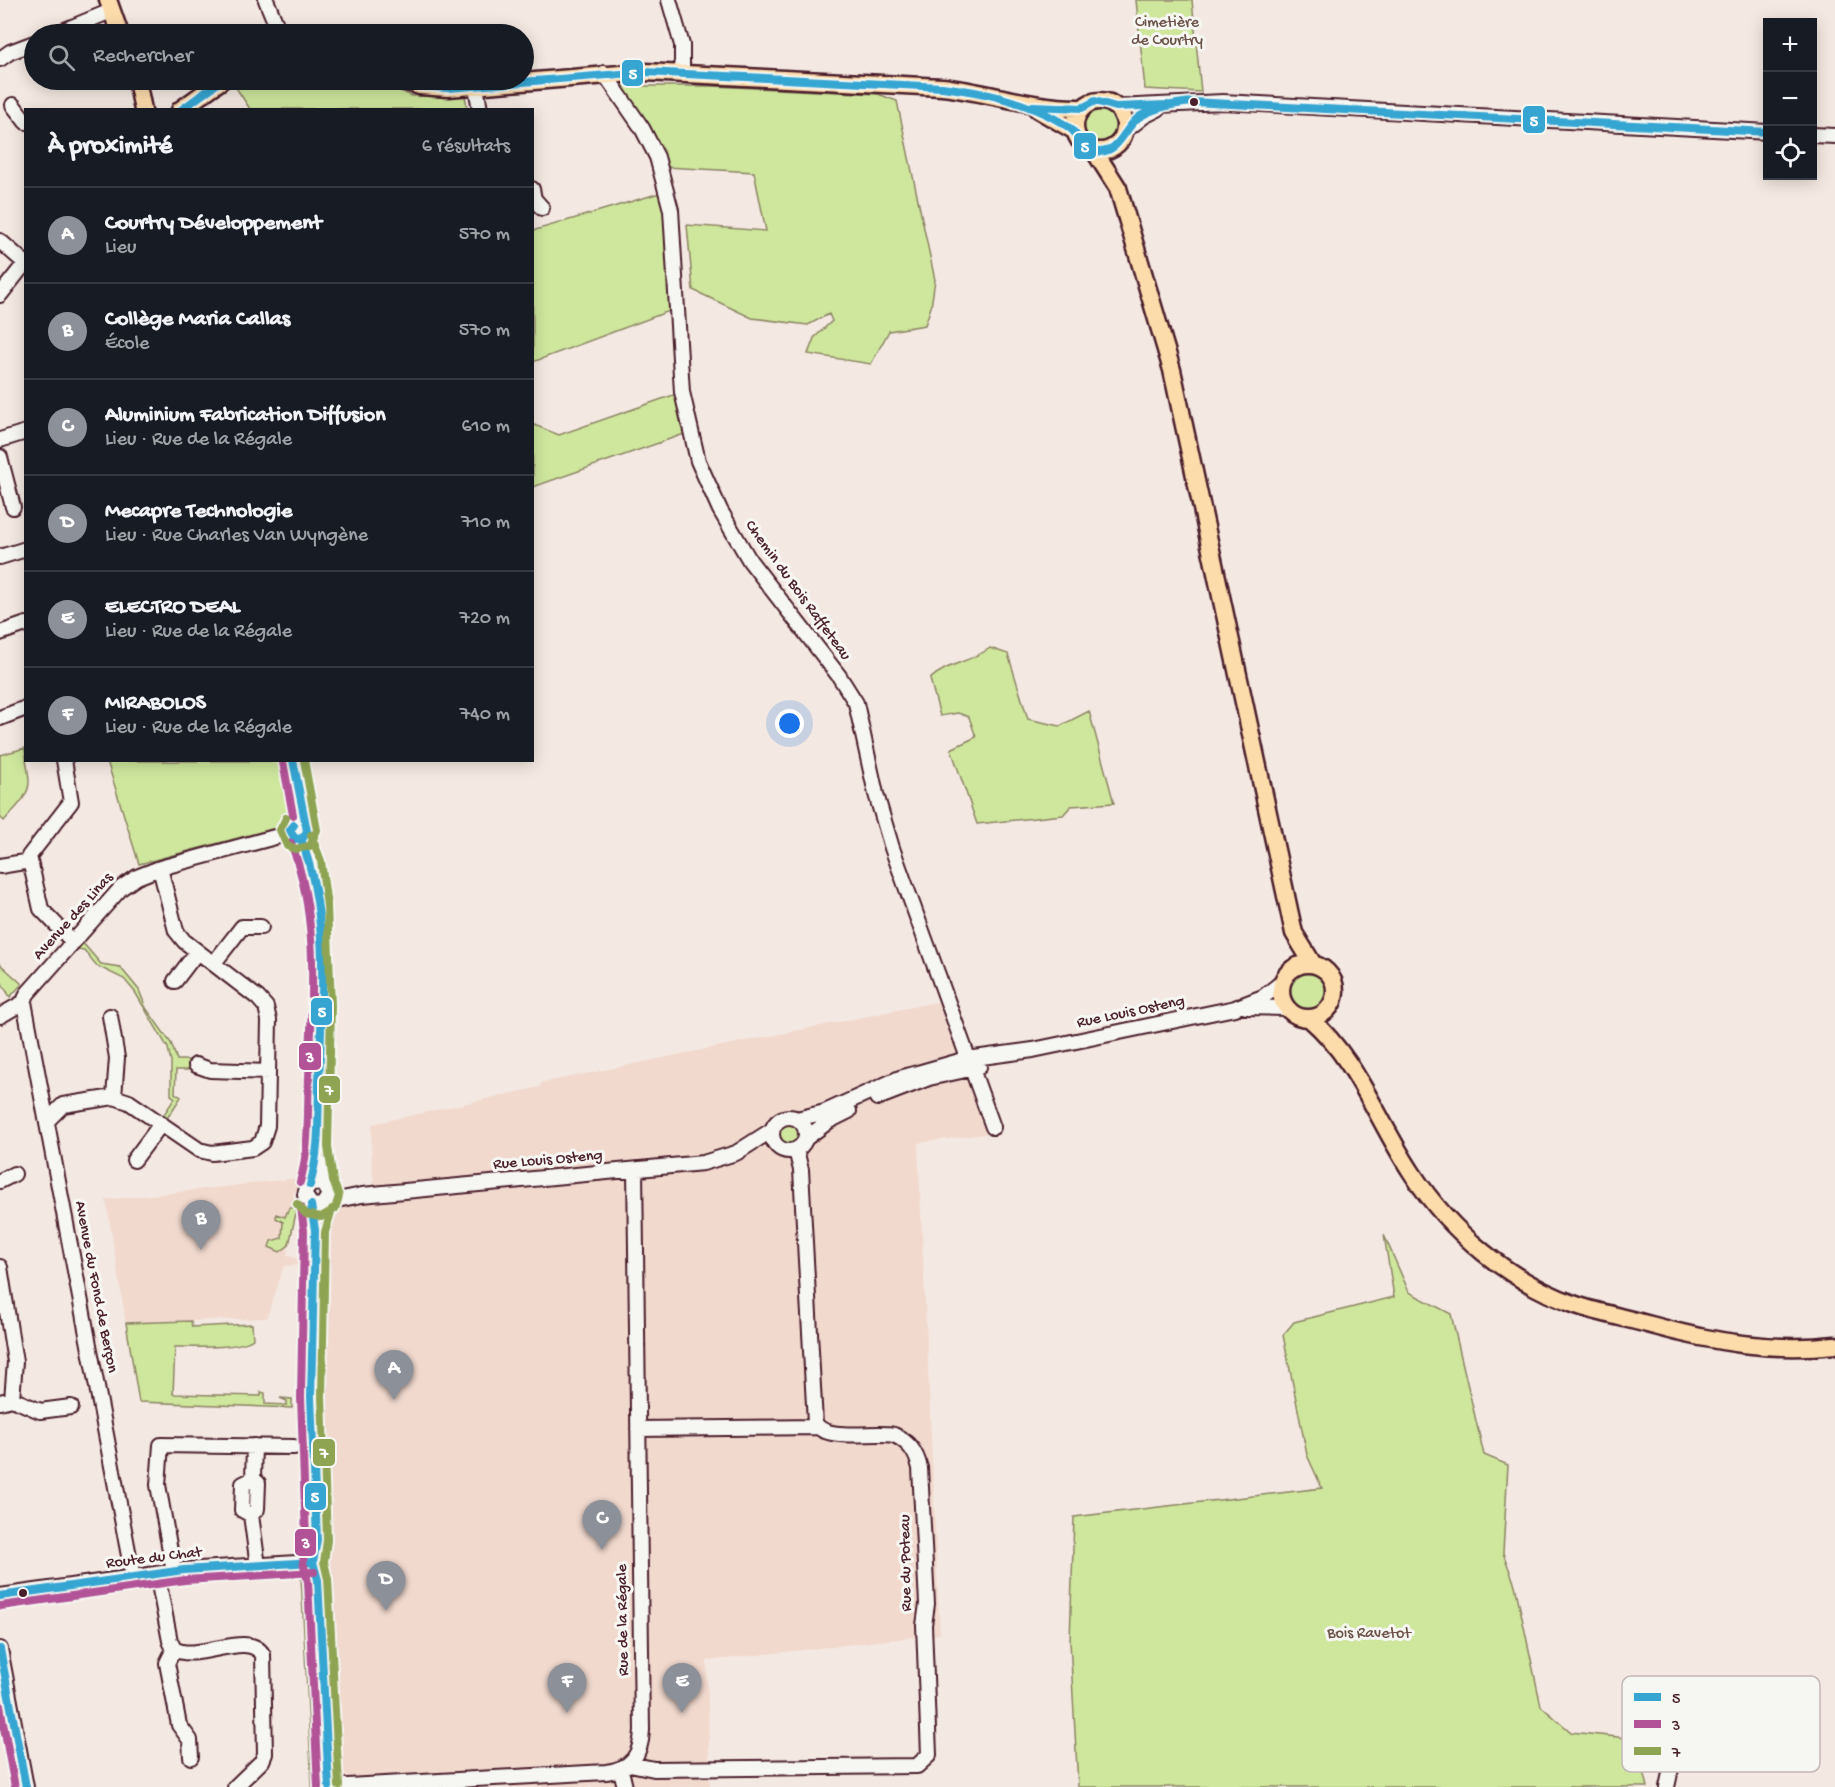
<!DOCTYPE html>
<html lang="fr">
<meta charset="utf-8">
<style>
:root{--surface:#171b24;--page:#242831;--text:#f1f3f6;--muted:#9ea1a6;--line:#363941;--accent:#8c9099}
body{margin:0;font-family:"Gochi Hand",sans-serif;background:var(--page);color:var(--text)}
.controls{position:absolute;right:18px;top:18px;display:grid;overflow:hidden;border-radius:0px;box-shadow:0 3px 15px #0003}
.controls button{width:54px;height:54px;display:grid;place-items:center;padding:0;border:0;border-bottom:2px solid var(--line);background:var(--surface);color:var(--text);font:30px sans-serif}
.you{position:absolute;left:790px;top:724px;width:21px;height:21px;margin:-15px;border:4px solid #fff;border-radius:50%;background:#1a73e8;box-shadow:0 0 0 9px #1a73e833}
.badge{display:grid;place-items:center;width:39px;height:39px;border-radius:50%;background:var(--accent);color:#fff;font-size:20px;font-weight:700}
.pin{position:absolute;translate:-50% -50px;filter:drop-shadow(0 2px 3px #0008)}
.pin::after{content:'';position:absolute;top:32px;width:21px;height:18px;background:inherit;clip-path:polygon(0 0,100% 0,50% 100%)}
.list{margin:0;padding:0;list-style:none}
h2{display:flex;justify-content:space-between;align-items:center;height:78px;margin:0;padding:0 24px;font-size:26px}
h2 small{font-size:20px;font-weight:400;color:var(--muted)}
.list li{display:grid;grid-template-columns:39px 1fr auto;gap:18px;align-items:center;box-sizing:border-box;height:96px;padding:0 24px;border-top:2px solid var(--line)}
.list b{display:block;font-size:22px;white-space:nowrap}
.list p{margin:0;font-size:20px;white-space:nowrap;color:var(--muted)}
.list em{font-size:20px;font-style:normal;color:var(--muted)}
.icon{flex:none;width:33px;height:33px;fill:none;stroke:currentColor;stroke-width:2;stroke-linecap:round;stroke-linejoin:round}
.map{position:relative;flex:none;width:1835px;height:1787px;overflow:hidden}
.search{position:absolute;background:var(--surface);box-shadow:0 3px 15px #0003;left:24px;top:24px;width:510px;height:66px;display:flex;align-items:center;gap:15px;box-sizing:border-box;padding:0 21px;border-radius:33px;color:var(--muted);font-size:22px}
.panel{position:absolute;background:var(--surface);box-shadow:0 3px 15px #0003;left:24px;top:108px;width:510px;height:654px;border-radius:0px}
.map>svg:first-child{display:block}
</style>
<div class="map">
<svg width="1835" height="1787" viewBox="0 0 1835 1787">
<rect width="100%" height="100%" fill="#f4e9e2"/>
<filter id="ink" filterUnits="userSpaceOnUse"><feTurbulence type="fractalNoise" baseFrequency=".0167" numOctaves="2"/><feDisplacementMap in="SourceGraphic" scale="12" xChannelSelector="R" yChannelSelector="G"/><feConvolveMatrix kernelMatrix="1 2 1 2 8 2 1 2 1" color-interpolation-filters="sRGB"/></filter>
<g filter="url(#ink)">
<path fill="#f1d9ce" d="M941,1001L991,1133L918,1143L940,1634L707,1661L710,1787H341L321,1427L326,1214L336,1205L375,1201L371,1149L372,1124L540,1087L541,1083Z
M300,1178L297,1190L293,1193L294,1199L299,1202L287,1255L297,1259L299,1265L284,1266L267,1318L126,1323L106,1200Z"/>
<path fill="#cee79d" stroke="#8c8364" stroke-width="1.5" d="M1136,0H1192L1201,92L1145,89Z
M231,80H375L412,96L465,95L467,109H250Z
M620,86H712L878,94L897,101L935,280L931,307L925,325L889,331L871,364L808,354L814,338L832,321L829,314L808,325L752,318L693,290L687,225L766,231L754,172L666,167Z
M1081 127a19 19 0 1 1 38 0a19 19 0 1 1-38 0Z
M660,193L669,236L672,310L533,362L532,231Z
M682,392L690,432L533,487L532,424L559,435Z
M990,648L1008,654L1028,719L1060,726L1089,711L1114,803L1071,806L1063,815L977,824L951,749L976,737L969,717L958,713L940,716L930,679C947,663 971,662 990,648Z
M25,748C25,758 28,768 29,780C30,796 14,809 4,821L0,817V755Z
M107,761H281L290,811L279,827L139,864Z
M82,942L101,964L120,967L139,990L146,1008L171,1043L177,1060H188V1070H176L175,1093L181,1097L166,1120L162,1117L175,1098L171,1095V1062L168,1048L135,992L124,979L97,966L84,950L76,949Z
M0,964L22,984L10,997L0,980Z
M1287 992a20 20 0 1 1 40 0a20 20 0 1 1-40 0Z
M779 1135a10 10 0 1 1 20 0a10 10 0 1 1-20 0Z
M289,1208H295L296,1213L289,1245L280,1252L269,1247L271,1241L282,1238L283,1222L276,1218V1214L285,1217Z
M1384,1235L1409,1292L1451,1314L1484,1455L1508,1465L1503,1553L1515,1585L1541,1706L1571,1732L1636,1739L1648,1787H1078L1070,1641L1074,1517L1322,1488L1307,1455L1283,1335L1294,1322L1394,1297Z
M191,1321L192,1327L252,1324L253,1339C240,1349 192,1347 175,1347L173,1394L261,1396V1392L265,1393V1404L287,1405V1401L280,1398L292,1399V1408L139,1402L126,1323Z
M297,1571L308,1576L312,1585L322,1787H312L301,1576Z"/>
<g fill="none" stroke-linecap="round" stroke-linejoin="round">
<g stroke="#4a1f2b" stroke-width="18">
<path id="minor" d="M266,0L280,34
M669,0L682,45V73
M55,34L111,11
M0,59L10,52L34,43
M604,73L642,128L657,157L671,210L682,392L698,461L720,510L750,561L839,676L856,703L876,794L892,848L993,1127
M476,86L480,110
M13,105L26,122
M1116,107L1223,102L1768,132
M1125,131L1144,116L1158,109
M1812,135L1835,136
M532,189L534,199L542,208
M0,241L25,263
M0,295L26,262
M0,440L26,432
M0,457L13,507
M0,557L26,549
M0,633L26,624
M0,718L26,708
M64,760L71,802L29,856L41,909L73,942
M293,760L307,831L301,839L291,836V828L300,824L306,829
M301,839C330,894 321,1021 319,1085C318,1118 321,1153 310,1185
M0,866L30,861
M214,963L242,927H261
M175,981L197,952
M24,1002L133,1577
M1246,1007L1286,1008
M0,1016L24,1002L27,994L121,888L137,877L160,868L290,833
M110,1016L117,1058L114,1097
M196,1065L210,1070L268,1072
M877,1098L929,1078L979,1067
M772 1134a17 17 0 1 1 34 0a17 17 0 1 1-34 0Z
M797,1119L825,1112L900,1078L967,1059L1033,1050L1235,1008L1263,997L1281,983
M47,1121L63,1105L114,1097L129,1102L199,1150L212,1153L253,1148L262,1142L267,1126L269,1020L266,1007L258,998L184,941L176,931L160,868
M805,1139L829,1121L849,1111
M134,1160L161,1124
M319,1162L323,1184L329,1195L322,1206L311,1205L305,1195L307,1188L313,1183L323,1184
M0,1181L14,1174
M327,1202L362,1195L703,1163L736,1153L772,1130
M311,1205L315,1230L311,1397L317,1540L313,1562L318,1580L329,1787
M0,1267L15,1362L12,1399L0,1402
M12,1399L40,1411L71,1407
M638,1429L817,1427
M253,1479L243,1484L242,1510L251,1515L257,1509L258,1483L253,1479L254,1446
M251,1515L258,1566
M174,1572L158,1485L161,1445L294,1447
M157,1574L170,1641L174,1649C198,1663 248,1629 263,1655L265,1754L262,1761L235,1787
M0,1596L184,1570L313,1562
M0,1649L26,1787
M174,1649L167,1663L179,1725L190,1740L191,1757
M630,1764L654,1769L917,1766L929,1755L924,1625L927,1604L920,1468C916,1452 909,1442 894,1435C873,1431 826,1442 815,1423L801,1170L796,1150
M621,1770L625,1787
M329,1787L606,1772C632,1769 641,1755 642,1730L635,1170
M1667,1787L1674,1755"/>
</g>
<g stroke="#4a1f2b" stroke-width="21">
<path id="major" d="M108,0L120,34
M137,80L143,110
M400,80L420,86L448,88L645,72L942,87C990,92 1033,109 1082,108
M1075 126a25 25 0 1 1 50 0a25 25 0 1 1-50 0Z
M1037,109L1075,131
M180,110L222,80
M1095,152L1118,188L1172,370L1294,933L1313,964
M1281 991a27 27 0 1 1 54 0a27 27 0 1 1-54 0Z
M1310,1019C1357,1059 1378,1122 1412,1173C1450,1232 1510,1282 1576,1305C1600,1313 1626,1318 1651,1325C1712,1342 1772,1352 1835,1345"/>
</g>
<use href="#minor" stroke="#f6f6f2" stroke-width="14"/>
<use href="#major" stroke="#fddcac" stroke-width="16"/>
<g stroke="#f6f6f2" stroke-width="12">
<path id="bus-1" d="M400,80L420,86L448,88L645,72L942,87C982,92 1021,100 1057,120C1062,123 1068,126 1072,130C1081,139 1084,152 1099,152C1120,152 1124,128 1139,117C1155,107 1174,104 1192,102L1768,132
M1033,106L1082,108L1095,101L1116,107L1167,105
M181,110L222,80
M293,760L307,831L303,838L295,839L290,830L294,825
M301,839C330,915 322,1000 319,1080C318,1116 320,1150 310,1185
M311,1205L315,1230L311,1397L317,1540L313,1562L318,1580L329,1787
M0,1596L184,1570L313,1562
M0,1649L26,1787"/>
</g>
<g stroke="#f6f6f2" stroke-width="12">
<path id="bus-2" d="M283,762L293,815
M291,843C320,917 312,1000 309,1078C307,1113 310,1148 300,1182
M301,1207L304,1231L301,1397L306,1539L303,1562L308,1582L318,1787
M1,1606L185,1580L314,1572
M0,1706L15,1787"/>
</g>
<g stroke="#f6f6f2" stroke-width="12">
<path id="bus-3" d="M286,818L280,830L287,846L295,849L310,846L317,830L304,760
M297,1204L306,1214L321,1217L335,1209L339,1196L333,1181L328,1147L331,1005L327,906L321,861L311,835
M332,1209L325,1232L322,1397L327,1540L324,1562L328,1579L339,1786"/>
</g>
<use href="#bus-1" stroke="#36a5d2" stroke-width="8"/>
<use href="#bus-2" stroke="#b25397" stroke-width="8"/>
<use href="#bus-3" stroke="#8fa452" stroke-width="8"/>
</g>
</g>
<g fill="#4a1f2b" stroke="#f6f6f2" stroke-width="2">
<circle cx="1194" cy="102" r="5"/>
<circle cx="23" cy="1593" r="5"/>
</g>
<g text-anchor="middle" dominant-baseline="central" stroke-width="6" stroke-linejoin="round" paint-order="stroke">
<g font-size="16" fill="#6b5148" stroke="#f6f6f2">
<text x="1167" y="23">Cimetière<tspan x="1167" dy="18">de Courtry</tspan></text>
<text x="1369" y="1634">Bois Ravetot</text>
</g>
<g font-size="16" fill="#4a1f2b" stroke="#f6f6f2">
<text transform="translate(797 591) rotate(54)">Chemin du Bois Raffeteau</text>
<text transform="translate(74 917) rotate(-48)">Avenue des Linas</text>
<text transform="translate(1131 1013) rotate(-12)">Rue Louis Osteng</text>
<text transform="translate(548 1161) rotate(-5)">Rue Louis Osteng</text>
<text transform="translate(95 1287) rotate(79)">Avenue du Fond de Berçon</text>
<text transform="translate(154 1559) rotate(-7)">Route du Chat</text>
<text transform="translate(907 1563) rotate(-91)">Rue du Poteau</text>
<text transform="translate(624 1620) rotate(-91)">Rue de la Régale</text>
</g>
</g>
<rect x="1622" y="1676" width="198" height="96" rx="9" fill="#f6f6f2" stroke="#c2b6b6" stroke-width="1.5"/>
<rect x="1634" y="1693" width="27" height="8" fill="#36a5d2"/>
<rect x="1634" y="1720" width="27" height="8" fill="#b25397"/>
<rect x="1634" y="1747" width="27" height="8" fill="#8fa452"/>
<g font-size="16" fill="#4a1f2b">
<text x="1672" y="1703">5</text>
<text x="1672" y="1730">3</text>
<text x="1672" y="1757">7</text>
</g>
<g stroke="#f6f6f2" stroke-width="2">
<rect x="621" y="59" width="23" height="28" rx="6" fill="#36a5d2"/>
<rect x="1522" y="105" width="24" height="29" rx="6" fill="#36a5d2"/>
<rect x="1073" y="132" width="24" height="28" rx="6" fill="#36a5d2"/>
<rect x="310" y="997" width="23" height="29" rx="6" fill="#36a5d2"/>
<rect x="298" y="1042" width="24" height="29" rx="6" fill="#b25397"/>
<rect x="318" y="1075" width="23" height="29" rx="6" fill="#8fa452"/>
<rect x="312" y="1438" width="24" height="29" rx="6" fill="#8fa452"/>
<rect x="304" y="1482" width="23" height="29" rx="6" fill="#36a5d2"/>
<rect x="294" y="1528" width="23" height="29" rx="6" fill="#b25397"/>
</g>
<g font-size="16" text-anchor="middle" font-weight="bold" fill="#fff">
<text x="633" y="79">5</text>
<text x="1534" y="126">5</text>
<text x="1085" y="152">5</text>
<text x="322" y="1017">5</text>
<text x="310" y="1062">3</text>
<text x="329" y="1095">7</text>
<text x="324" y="1458">7</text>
<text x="315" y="1502">5</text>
<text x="306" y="1548">3</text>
</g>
</svg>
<div class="controls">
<button>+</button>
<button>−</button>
<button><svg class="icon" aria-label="locate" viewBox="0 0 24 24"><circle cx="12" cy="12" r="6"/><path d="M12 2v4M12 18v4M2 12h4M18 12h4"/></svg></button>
</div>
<div class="you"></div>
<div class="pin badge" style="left:394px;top:1400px">A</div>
<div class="pin badge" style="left:201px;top:1250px">B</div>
<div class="pin badge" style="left:602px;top:1550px">C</div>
<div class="pin badge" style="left:386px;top:1611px">D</div>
<div class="pin badge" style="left:682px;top:1713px">E</div>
<div class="pin badge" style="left:567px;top:1713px">F</div>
<div class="search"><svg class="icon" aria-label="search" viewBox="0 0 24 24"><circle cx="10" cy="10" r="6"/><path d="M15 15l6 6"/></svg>Rechercher</div>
<section class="panel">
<h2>À proximité<small>6 résultats</small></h2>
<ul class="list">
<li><span class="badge">A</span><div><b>Courtry Développement</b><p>Lieu</p></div><em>570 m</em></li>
<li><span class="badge">B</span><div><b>Collège Maria Callas</b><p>École</p></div><em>570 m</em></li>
<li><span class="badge">C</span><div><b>Aluminium Fabrication Diffusion</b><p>Lieu · Rue de la Régale</p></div><em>610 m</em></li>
<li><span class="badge">D</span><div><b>Mecapre Technologie</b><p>Lieu · Rue Charles Van Wyngène</p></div><em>710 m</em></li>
<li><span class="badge">E</span><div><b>ELECTRO DEAL</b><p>Lieu · Rue de la Régale</p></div><em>720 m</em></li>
<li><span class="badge">F</span><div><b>MIRABOLOS</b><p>Lieu · Rue de la Régale</p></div><em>740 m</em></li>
</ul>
</section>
</div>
